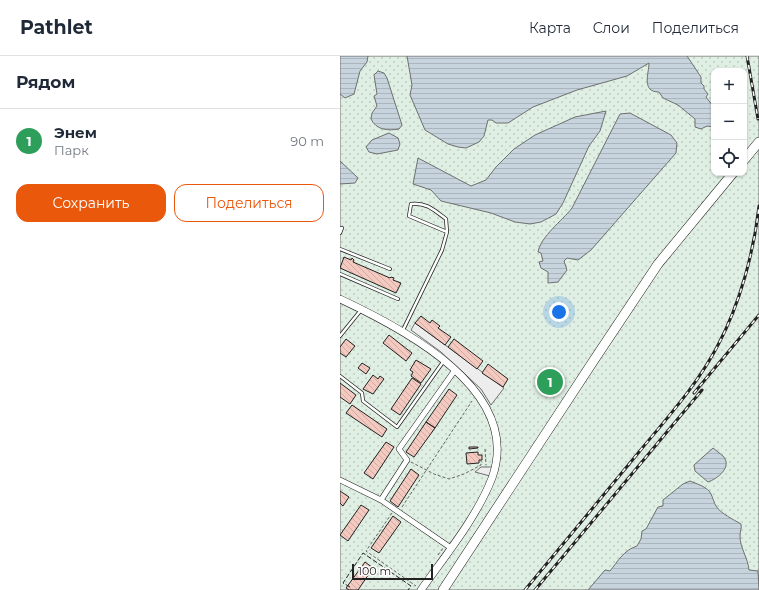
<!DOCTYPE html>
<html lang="ru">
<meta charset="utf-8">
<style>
:root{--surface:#fff;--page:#f2f2f3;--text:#1f2937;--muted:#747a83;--line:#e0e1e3;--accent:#ea580c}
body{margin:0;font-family:Montserrat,sans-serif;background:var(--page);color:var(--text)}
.controls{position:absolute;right:12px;top:12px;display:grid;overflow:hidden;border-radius:8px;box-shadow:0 1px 3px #0004}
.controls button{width:36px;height:36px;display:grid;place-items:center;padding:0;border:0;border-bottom:1px solid var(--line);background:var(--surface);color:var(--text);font:20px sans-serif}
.scale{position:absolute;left:12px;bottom:10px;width:81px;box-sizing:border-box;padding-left:4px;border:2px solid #222;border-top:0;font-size:11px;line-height:14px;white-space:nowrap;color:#222;-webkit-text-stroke:3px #fff;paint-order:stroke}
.you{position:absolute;left:219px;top:256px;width:14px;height:14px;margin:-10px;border:3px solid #fff;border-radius:50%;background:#1a73e8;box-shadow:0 0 0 6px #1a73e833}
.badge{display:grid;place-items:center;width:26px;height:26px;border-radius:50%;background:var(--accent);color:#fff;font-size:13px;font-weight:700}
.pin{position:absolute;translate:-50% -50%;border:2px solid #fff;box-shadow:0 1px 4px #0006}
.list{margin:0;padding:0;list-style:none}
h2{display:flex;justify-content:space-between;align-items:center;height:52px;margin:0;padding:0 16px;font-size:17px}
h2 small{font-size:13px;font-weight:400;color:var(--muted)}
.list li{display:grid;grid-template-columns:26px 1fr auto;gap:12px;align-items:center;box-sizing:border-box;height:64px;padding:0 16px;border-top:1px solid var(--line)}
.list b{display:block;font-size:15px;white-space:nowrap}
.list p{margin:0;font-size:13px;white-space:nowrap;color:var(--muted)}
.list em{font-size:13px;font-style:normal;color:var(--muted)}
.actions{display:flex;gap:8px;padding:12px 16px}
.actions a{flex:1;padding:9px 0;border:1px solid var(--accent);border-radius:12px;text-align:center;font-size:14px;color:var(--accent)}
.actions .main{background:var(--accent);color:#fff}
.icon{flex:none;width:22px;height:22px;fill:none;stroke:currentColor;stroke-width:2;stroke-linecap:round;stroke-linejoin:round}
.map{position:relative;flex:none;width:419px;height:534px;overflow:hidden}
header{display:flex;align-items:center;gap:24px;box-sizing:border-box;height:56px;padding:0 20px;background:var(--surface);border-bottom:1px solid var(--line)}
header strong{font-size:19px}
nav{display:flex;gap:22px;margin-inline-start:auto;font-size:14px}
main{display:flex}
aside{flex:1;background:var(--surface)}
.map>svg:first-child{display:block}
</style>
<header>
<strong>Pathlet</strong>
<nav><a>Карта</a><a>Слои</a><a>Поделиться</a></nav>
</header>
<main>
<aside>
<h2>Рядом<small></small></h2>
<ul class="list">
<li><span class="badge" style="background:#2e9e5b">1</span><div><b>Энем</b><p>Парк</p></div><em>90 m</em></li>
</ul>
<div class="actions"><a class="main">Сохранить</a><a>Поделиться</a></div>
</aside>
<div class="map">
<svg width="419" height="534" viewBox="0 0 419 534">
<defs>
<pattern id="garden-dots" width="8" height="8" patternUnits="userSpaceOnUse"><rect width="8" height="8" fill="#e0efe3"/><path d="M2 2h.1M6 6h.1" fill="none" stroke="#c0cdc2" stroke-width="1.8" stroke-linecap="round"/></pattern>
<pattern id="water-rules" width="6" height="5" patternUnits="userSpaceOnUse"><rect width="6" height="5" fill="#c7d3dd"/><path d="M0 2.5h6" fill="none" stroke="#abb5bd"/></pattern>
<pattern id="building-back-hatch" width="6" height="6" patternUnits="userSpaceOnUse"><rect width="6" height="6" fill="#f3c9c0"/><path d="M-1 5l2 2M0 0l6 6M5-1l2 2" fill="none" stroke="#d0aca5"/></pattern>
</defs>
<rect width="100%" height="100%" fill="#fff"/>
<path fill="url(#garden-dots)" stroke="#6f6f6f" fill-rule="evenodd" d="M0,0H419V534H0ZM374,15H404V117H374Z"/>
<path fill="#ededed" stroke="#6f6f6f" d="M75,267L164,332L151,349L141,333L101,296L71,274Z
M141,411H153L150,420L135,416Z"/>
<path fill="url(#water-rules)" stroke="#6f6f6f" d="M0,0H28L27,6L20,15L14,38L5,42L0,38Z
M67,0H347L361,21V27L364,30V33L368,38L366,41L373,50L374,71L367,70L361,73L355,71V63L338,49L323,42L319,36C301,36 309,17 309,7L287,20L237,34L193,51L168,67H156L152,64H148L144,80L139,86L126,92L118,91L108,88L85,74L70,39L72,29Z
M38,15L44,17L47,22L62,69L59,73C48,75 36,74 31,63L32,57L37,50L34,40L37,38L34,19Z
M266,55L260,75L249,90L223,147L216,158L201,166L190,168L175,166L151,157L101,145L91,134L73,128L78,102L131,130L146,124L156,111L174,93L195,79L235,61Z
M290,57L331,79L337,87L336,97L251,194L238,204L227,202L224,205L227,214L218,226L208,227V216L201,212L199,206L203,205L201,197L198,196C201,180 222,165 232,152L280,58Z
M49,77L58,82L60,88L58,94L37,98L29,96L26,91L32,84Z
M0,105L18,122L15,127L0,128Z
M373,392C376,395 380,397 383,400C393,411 377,423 368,426L355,415L354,409Z
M350,425C357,428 368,431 371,438C373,442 374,447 376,450C380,457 394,464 401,468C402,472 400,475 400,480C400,492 408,502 409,514L418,515L419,534H248L265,514L270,515C278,505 284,494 297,490L301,483L302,475L306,473L318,451L323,450V444L343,428Z"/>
<path fill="url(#building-back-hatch)" stroke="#222" d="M4,201L11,204L12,202L14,204L13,206L50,222L51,221L54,222L53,224L61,227L56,237L0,212Z
M81,260L90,267L92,264L100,270L98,272L111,281L105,289L75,267Z
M49,279L72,297L66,305L43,287Z
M6,283L15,290L6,301L0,297V291Z
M114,283L143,305L137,313L108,291Z
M76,304L91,313L81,327L71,320L73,316L70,314Z
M22,307L30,312L26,318L18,312Z
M148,308L168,323L163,331L142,317Z
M33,319L38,323L40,320L44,323L33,338L23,333Z
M72,322L81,328L60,359L51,353Z
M0,327L16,339L10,348L0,341Z
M109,333L117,339L95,372L86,366Z
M12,349L47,373L42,381L6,357Z
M86,366L95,372L74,401L66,396Z
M46,386L54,391L33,423L24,417Z
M129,391H138V392L129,393Z
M138,396V399H142V404H139V407L127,408L126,397Z
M71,413L79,419L58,451L50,445Z
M0,435L9,441L3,450L0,447Z
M21,449L29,454L8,485L0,479Z
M53,460L61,466L39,497L31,492Z
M25,506L33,512L18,534H9L6,532Z"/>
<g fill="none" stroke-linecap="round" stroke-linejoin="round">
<g stroke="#222" stroke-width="4">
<path id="lane" d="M0,172H2L0,177
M0,193L50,213
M0,218L58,243
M63,274L102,194L107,176L69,160L71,148C86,146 94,154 106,163L107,176
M0,280L21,254
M0,320L22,337L23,345L57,371L103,306"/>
</g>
<g stroke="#222" stroke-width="6">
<path id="street" d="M0,424L41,444L111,492
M41,444L67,404L59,393L115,314"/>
</g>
<g stroke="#222" stroke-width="8">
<path id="secondary" d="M0,243C62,272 184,334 152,422C137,461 105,500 81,534"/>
</g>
<g stroke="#222" stroke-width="10">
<path id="highway" d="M404,104L419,86
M103,534L256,301L318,208L393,117"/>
</g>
<path stroke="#646464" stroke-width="1" stroke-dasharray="3 2" stroke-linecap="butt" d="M145,393L146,409
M71,406L94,418L109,423L124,418L141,409V404
M62,451L132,345
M52,457L26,495L76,530
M98,499L103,492"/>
<use href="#lane" stroke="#fff" stroke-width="2.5"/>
<use href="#street" stroke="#fff" stroke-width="5"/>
<use href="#secondary" stroke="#fff" stroke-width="7"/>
<use href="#highway" stroke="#fff" stroke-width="9"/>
<g stroke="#222" stroke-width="3">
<path id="rail" d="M407,0L418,63
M354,337L419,259
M185,534C223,488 261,442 299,396C327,362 358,328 378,289C400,248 414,195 419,150
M195,534L362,334"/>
</g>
<use href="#rail" stroke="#fff" stroke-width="1.5" stroke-dasharray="4.5" stroke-linecap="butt"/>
<path stroke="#222" stroke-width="1" stroke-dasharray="5 2" stroke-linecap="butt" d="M10,531L3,527L23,497L71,530L68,534"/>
</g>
</svg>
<div class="controls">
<button>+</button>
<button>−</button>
<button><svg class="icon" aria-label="locate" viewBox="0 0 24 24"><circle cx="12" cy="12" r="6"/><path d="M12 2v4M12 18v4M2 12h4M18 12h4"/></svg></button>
</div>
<div class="scale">100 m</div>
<div class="you"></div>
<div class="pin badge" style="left:210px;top:326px;background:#2e9e5b">1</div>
</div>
</main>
